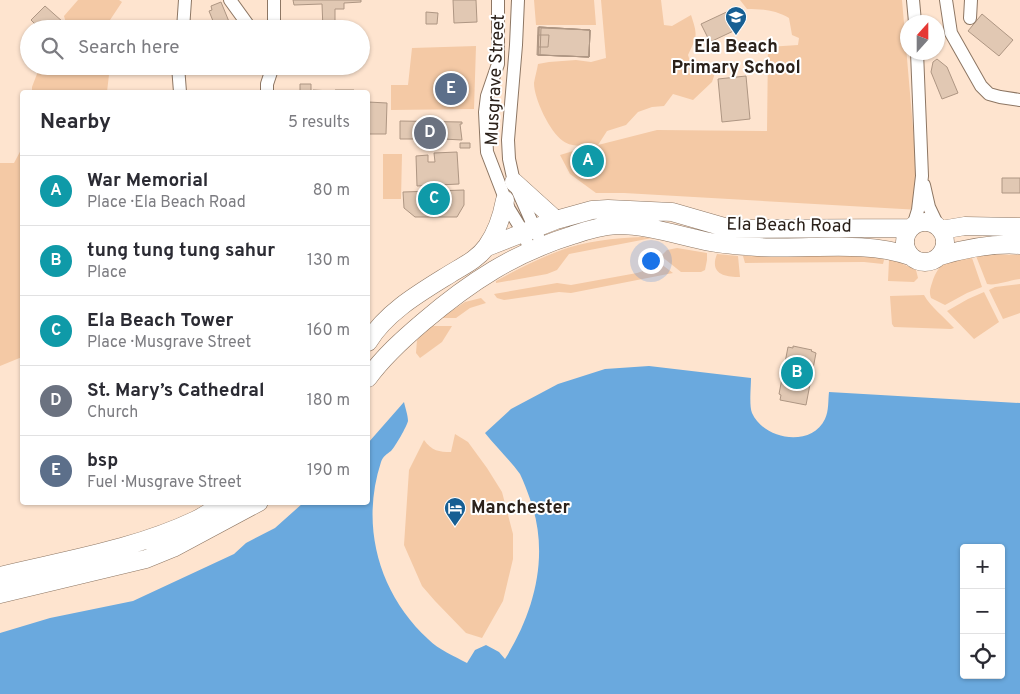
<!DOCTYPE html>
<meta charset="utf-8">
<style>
:root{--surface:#fff;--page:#f2f2f3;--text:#2b2b33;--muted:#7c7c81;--line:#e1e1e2;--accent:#d93025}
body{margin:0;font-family:Overpass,sans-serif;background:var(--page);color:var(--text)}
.controls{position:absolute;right:15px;bottom:15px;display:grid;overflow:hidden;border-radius:5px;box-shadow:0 1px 4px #0004}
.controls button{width:45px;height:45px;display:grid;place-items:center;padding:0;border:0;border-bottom:1px solid var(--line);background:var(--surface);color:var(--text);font:25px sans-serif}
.compass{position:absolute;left:900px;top:15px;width:45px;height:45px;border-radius:50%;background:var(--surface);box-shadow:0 1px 4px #0004;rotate:21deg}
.you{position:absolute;left:650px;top:260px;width:18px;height:18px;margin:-12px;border:4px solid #fff;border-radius:50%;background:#1a73e8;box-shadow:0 0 0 8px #1a73e833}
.badge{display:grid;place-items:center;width:32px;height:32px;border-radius:50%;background:var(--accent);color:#fff;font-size:16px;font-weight:700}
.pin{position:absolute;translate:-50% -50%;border:2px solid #fff;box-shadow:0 1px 5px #0006}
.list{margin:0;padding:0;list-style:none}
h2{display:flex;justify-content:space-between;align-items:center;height:65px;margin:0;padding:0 20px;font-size:21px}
h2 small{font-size:16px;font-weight:400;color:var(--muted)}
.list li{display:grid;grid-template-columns:32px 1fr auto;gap:15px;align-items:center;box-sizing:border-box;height:70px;padding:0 20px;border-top:1px solid var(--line)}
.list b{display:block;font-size:19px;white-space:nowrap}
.list p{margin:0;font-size:16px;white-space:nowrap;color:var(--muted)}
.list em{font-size:16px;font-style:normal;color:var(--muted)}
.icon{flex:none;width:28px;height:28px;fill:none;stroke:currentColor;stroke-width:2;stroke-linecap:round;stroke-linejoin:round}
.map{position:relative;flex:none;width:1020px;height:694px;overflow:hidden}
.search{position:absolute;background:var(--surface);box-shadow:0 1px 4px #0004;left:20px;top:20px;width:350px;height:55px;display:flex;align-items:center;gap:12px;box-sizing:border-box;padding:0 18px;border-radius:28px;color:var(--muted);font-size:19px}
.panel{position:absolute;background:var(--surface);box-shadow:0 1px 4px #0004;left:20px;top:90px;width:350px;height:415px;border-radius:5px}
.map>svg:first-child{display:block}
</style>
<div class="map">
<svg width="1020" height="694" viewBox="0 0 1020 694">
<rect width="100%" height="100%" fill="#fee4cf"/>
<path fill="#f4c9a5" d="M78,0H119L122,2L106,26V29H60L66,23L64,16Z
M534,0H594L596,25H536Z
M601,0H661L664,25L672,26L691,15C698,36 697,36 688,55L692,67L710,64L716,70L712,82L693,100L673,94L664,106L652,107L638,112L626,125L607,131L598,145L657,130L767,131L768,47L798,45L799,38L792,35L789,18C775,10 763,9 747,9L740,0H902L920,210L624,193H596L570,174L560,155L593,145C583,146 571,147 563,141C550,132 534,99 534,83C535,77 537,70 538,64L549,62L576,60L591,62L606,58Z
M476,46L474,109L391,110V85H408L412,48Z
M40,66H110L107,92H32V87Z
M22,148V357L0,366V163H14Z
M383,154H402L401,199H383Z
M642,237L652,238L569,254L557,270L547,274L496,283V281C516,270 537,259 559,251C585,241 614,238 642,237Z
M677,248L707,253V260L705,270L701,272H681L661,256L667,250Z
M717,254L738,256L740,277C725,277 709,274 717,254Z
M865,254L882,257L884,260L883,264L864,262L745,263L743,256Z
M979,254L1020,255V279C1010,280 996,286 987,284L976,256Z
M971,255L982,287L967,293L945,305L931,298C929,292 930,289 932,283C939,261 950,258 971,255Z
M892,259L916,270L918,278L914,282L888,281L889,260Z
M657,261L673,273L571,293L559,292L504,300L497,298L494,294L557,283L571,285L637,273L649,269Z
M1020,284V313L1003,319L989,290L995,287Z
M984,292L999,322L974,339L947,311L968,299Z
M924,295C930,306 945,318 954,328L951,329L894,327L892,324L890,296Z
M481,298L486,303L470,308L456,318H441L465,302Z
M432,326H452L442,342L420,358L416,353L417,340Z
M455,434L468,442L487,468L502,492L513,534V559L503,601L482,638L466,633L435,601L422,586L404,545L409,470L424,440C432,451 439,452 451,452Z"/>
<path fill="#6aa9de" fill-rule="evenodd" d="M649,366L751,378C751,387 749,406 752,413C764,440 811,448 825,419C829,411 828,400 829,392L1020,403V694H0V633L50,618L133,601L234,554L246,543L275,528L303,503L368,502V443L404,402C405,407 408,415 408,421C407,426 395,447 391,451C387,454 383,456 381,462C360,526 379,594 428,639C439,650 454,656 467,663L475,650L486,645L499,652L505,659C535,611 550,554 530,499C527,491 524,482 520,474C510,460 496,447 485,433L511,409L558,384L605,369ZM964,548H1001V675H964Z"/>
<path fill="#e1c8b3" stroke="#ae9683" d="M293,0H361V2L344,3V9H335V29H323L322,4L294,5Z
M453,0H476L477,22L454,23Z
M221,2L232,29H201L200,26L213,21L209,11L212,10L211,6Z
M45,6L63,22L56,29H40L31,20Z
M733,9L742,27L710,42L701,24Z
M426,12L438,13L437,24H426Z
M982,14L1013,40L999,56L968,31Z
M538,27L590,30L589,57L537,55Z
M539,27L590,30L589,57L538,55Z
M539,27L590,30L589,57L538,55Z
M541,28L590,30L589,57L540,55Z
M538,35H549L548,47H538Z
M937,59L947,67L958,93L942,99L931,72L933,62Z
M746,76L750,119L722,122L718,79Z
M300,84H311V92H300Z
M313,90L332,91V92H313Z
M335,90H354V92H335Z
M368,102L387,103L386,134H368Z
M400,121L462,122V124H460L462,140L443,139V144H416V139H400Z
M460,143H470V148H460Z
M457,152L459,184L417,186L416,156L428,155V162H435L434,153Z
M1002,178H1020V193H1002Z
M464,190V205L457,217H415L404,208L403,192Z
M793,346L812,350L811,351L816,353L806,405L780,400L781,395L779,394L788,347L793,348Z"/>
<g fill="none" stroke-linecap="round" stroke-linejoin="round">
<g stroke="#8d7663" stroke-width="14">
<path id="minor" d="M230,0L251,29
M274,0V29
M498,0V64L487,96L485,112L487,152L509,209L523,232L530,250
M518,0L516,45L508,140L509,159L514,182L538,236
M913,0L915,22
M946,0L951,33L981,86L989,94L1000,97L1020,100
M970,18L971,0
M183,29L185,0
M178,66L180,92
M267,92V84L273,66
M924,185L929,207L939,228
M913,226L918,210L922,176L917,52"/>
</g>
<g stroke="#8d7663" stroke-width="19">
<path id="highway" d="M514,182L556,220
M905 242a20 20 0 1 1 40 0a20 20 0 1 1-40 0Z
M941,230L965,226L1020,227
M487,247L556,220L592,210L608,209L672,212L731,229L911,228
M940,256C967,248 992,243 1020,245
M368,342C386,312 421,292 450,274C463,266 478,259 487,246C497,232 502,216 505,200
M368,378C384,356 403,339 423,322C470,282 514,253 573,235C587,230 602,226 617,225C649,225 680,236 710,242C726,245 743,246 759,247C808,250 864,240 910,256
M0,576C66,560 135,549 196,520C206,515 216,508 226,502
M0,594L146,559L173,548L259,502"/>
</g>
<use href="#minor" stroke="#fff" stroke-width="12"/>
<use href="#highway" stroke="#fff" stroke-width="18"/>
</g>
<defs>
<g id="school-pin" transform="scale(1.125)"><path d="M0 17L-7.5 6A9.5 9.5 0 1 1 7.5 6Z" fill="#175f93" stroke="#fff"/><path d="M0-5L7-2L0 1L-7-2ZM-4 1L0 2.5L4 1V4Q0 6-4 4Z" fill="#fff"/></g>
<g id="hotel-pin" transform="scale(1.125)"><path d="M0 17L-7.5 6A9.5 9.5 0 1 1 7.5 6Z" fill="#175f93" stroke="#fff"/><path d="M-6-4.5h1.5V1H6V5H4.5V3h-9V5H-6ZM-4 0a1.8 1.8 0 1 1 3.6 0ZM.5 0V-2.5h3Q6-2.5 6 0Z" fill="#fff"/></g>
</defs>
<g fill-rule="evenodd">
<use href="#school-pin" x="736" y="17"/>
<use href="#hotel-pin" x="455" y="508"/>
</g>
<g text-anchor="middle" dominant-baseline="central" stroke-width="4" stroke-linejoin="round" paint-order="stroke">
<g font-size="18" font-weight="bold" fill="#2b211a" stroke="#fff">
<text x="736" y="47">Ela Beach<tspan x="736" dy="21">Primary School</tspan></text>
<text x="471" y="508" text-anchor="start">Manchester</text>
</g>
<g font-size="18" fill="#2b211a" stroke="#fff">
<text transform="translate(496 80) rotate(-87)">Musgrave Street</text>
<text transform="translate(789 226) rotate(1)">Ela Beach Road</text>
</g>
</g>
</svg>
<div class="controls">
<button>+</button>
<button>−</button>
<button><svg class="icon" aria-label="locate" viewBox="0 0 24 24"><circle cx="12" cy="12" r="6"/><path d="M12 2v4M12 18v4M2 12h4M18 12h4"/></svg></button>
</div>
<svg class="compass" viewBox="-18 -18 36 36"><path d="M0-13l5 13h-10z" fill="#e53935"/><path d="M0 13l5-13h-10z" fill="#7c7c81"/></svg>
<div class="you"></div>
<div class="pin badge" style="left:588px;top:161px;background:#0f9aa8">A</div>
<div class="pin badge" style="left:797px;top:373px;background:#0f9aa8">B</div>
<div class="pin badge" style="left:434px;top:199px;background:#0f9aa8">C</div>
<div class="pin badge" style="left:430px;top:133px;background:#6b7280">D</div>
<div class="pin badge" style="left:451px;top:89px;background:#5c6f8a">E</div>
<div class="search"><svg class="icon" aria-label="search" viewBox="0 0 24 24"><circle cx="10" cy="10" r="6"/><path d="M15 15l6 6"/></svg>Search here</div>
<section class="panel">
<h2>Nearby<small>5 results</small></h2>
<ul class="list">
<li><span class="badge" style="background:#0f9aa8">A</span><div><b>War Memorial</b><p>Place · Ela Beach Road</p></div><em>80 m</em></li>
<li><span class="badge" style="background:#0f9aa8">B</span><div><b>tung tung tung sahur</b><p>Place</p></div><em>130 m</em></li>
<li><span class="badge" style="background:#0f9aa8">C</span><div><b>Ela Beach Tower</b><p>Place · Musgrave Street</p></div><em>160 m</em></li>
<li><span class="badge" style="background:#6b7280">D</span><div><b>St. Mary’s Cathedral</b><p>Church</p></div><em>180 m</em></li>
<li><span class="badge" style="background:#5c6f8a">E</span><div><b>bsp</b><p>Fuel · Musgrave Street</p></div><em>190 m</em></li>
</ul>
</section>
</div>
